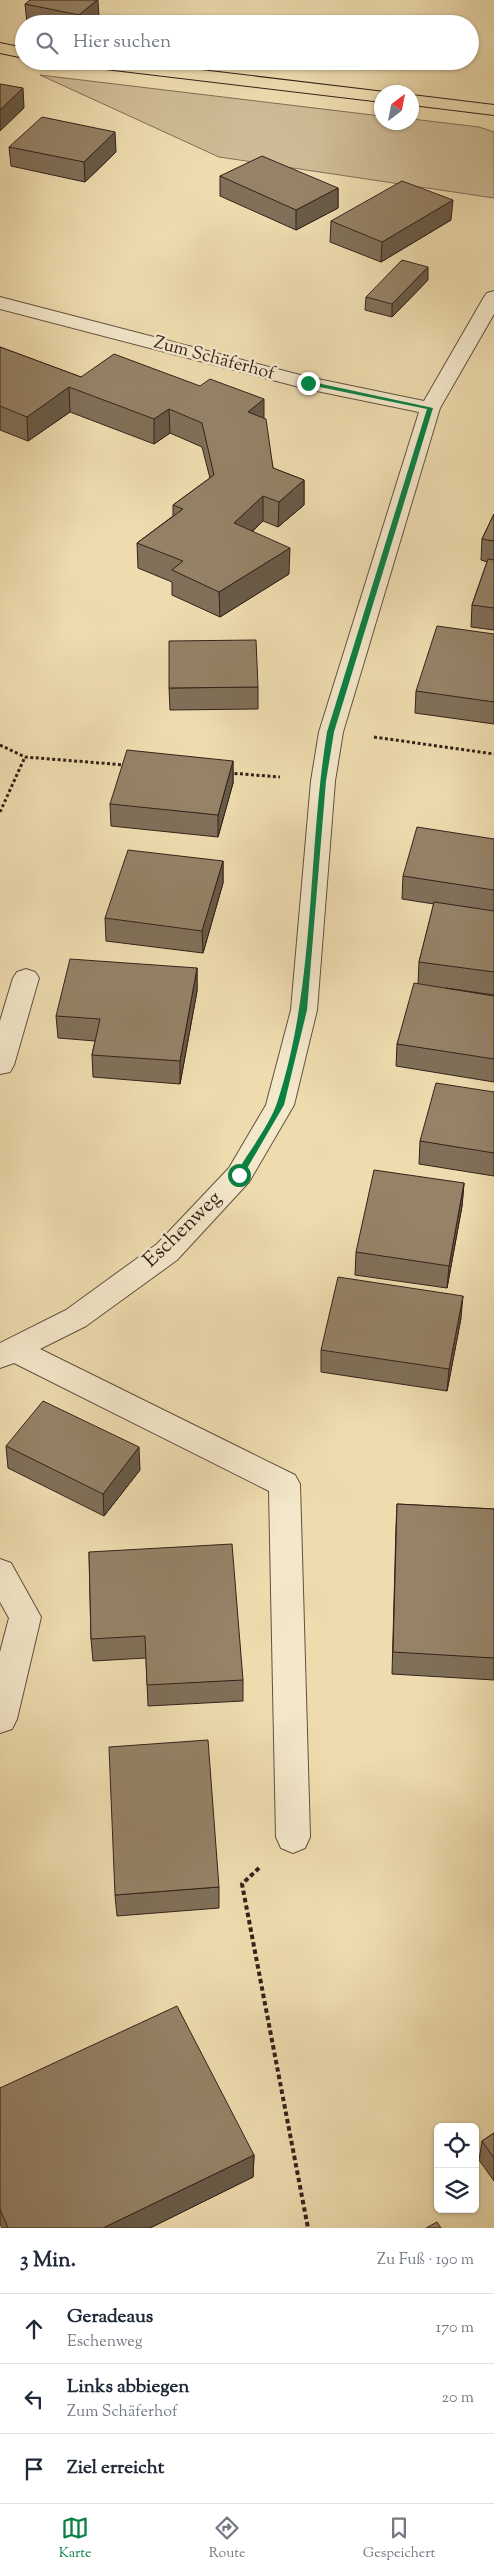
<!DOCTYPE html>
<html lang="de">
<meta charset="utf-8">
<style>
:root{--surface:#fff;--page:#f2f2f3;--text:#1f2937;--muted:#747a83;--line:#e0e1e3;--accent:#0b8043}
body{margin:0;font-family:"Sorts Mill Goudy",serif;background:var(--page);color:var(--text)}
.controls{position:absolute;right:15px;bottom:15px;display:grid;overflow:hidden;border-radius:8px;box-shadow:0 1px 4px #0004}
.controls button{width:45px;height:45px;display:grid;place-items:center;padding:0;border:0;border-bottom:1px solid var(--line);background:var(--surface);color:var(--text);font:25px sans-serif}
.compass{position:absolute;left:374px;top:85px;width:45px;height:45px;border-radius:50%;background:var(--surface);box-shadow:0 1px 4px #0004;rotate:32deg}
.stop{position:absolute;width:15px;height:15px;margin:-11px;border:4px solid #0b8043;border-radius:50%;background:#fff}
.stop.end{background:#0b8043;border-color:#fff;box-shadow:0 1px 5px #0008}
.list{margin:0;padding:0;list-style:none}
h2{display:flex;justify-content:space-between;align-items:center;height:65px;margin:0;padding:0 20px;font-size:21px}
h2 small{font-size:16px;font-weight:400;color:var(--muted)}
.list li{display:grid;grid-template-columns:32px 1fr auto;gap:15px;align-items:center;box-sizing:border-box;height:70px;padding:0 20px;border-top:1px solid var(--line)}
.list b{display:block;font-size:19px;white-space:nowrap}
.list p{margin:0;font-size:16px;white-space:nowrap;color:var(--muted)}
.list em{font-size:16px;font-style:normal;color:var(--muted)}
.icon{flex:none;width:28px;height:28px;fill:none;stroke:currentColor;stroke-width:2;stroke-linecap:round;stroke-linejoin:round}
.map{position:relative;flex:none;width:494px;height:2228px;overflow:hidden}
.search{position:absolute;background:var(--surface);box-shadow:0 1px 4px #0004;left:15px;right:15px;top:15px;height:55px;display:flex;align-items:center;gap:12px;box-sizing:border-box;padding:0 18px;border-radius:28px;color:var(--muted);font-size:19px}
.sheet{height:275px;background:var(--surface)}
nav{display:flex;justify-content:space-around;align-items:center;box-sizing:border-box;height:70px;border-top:1px solid var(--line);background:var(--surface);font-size:14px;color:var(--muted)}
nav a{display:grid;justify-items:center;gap:2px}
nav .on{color:var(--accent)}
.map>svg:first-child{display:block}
</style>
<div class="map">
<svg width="494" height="2228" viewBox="0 0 494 2228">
<rect width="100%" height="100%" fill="#eedcaf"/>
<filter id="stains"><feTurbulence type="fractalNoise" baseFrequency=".004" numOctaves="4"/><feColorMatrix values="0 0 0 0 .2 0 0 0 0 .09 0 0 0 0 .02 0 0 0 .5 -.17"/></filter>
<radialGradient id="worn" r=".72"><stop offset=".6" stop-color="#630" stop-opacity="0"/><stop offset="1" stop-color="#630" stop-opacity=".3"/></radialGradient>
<path fill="#cfbc96" stroke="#826e58" d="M40,75L381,116L382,122H412V119L479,127L494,132V198L219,157Z"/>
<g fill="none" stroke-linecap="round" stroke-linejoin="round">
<g stroke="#63503f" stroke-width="2">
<path id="minor" d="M494,291V314L440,408L343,732L335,781L317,1010L294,1105L249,1182L177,1260L86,1326L40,1349L295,1475L300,1484L310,1837L305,1848L293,1853L281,1848L276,1837L269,1491L14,1363L0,1368V1343L66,1310L157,1244L229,1168L266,1105L291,1010L311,781L319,732L419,412L307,389L0,309V297L308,377L424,401L484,297L487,293Z
M26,969L35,972L39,978L14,1065L10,1072L0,1074V1021L13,978L17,972Z
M0,1559L11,1563L41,1617L17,1719L12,1729L0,1733V1652L9,1618L0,1602Z"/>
</g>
<g stroke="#35211a" stroke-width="2">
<path id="major" d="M0,43L24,48V58L0,53Z
M72,61H125L385,92H382V102L80,66Z
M412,95L494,105V115L412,105Z"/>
</g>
<path stroke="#35211a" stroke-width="3" stroke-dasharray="3 2.5" stroke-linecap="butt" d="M374,737L494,754
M0,745L25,757L125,765
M229,773L280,777
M0,812L25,757"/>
<path stroke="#35211a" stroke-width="4" stroke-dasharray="4.5 3" stroke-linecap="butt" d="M259,1868L242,1884L308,2228"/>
<use href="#minor" fill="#f4e8cb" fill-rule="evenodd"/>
<use href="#major" fill="#eedcaf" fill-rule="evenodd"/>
</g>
<path fill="#807059" stroke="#35211a" d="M25,4L99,18L92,24H30L27,23Z
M9,147L116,152L85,182L11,166Z
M220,176L338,188V208L296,230L220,196Z
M451,220L381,262L330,242L331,221Z
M428,280L392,317L365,310L366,297Z
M0,347L81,377L264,418L273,468L304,480V505L278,527L263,521L252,532L289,574L220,617L172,595V582L138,568L137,543L173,516V505L210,478L202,447L170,433L154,444L70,412L28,441L0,430Z
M494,514V630L471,627L472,605L487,562L481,560L482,539Z
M494,634V724L415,713L416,691Z
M258,687V709L170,710L169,688Z
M233,761V783L218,837L111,826L110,804Z
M494,839V995L446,988L494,996V1082L396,1066L397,1044L418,984L419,962L434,904L402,899L403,876Z
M223,861V883L203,953L106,941L105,918Z
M197,968V991L180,1084L93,1077L92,1055L95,1041L58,1038L56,1016Z
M494,1092V1176L419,1164L420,1141Z
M464,1183L462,1206L447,1288L355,1275L356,1252Z
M461,1318L447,1391L321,1372V1350Z
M6,1446L140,1470L104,1516L8,1468Z
M397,1504L494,1509V1680L392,1674L396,1526Z
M89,1552L243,1680V1701L148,1706L146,1658L93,1661L91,1639Z
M219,1887V1908L117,1916L115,1895Z
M0,2088L254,2155L253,2177L150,2228H2L0,2224Z
M494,2133V2181L479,2160L482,2141Z"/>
<path fill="#685b48" stroke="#35211a" d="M97,0H98L99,18L92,24H80L79,15Z
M23,88L24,108L0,131V110Z
M115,132L116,152L85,182L84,162Z
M338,188V208L296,230V210Z
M453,200L451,220L381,262L382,242Z
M428,267V280L392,317V304Z
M69,387L70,412L28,441L27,417Z
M264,399V423L248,412Z
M169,409L170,433L154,444V419Z
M304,480V505L278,527L279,502Z
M263,496V521L234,548V523Z
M290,548L289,574L220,617L219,592Z
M233,761V783L218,837V815Z
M223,861V883L203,953L202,931Z
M197,968V991L180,1084V1061Z
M464,1183L462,1206L447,1288L449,1266Z
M463,1296L461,1318L447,1391L449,1369Z
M139,1447L140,1470L104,1516L103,1494Z
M254,2155L253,2177L150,2228H103Z"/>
<path fill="#958267" stroke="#35211a" d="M30,0H97L79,15L25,4Z
M0,84L23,88L0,110Z
M42,117L115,132L84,162L9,147Z
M262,156L338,188L296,210L220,176Z
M402,181L453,200L382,242L331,221Z
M402,260L428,267L392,304L366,297Z
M0,347L81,377L114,354L200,386L210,379L264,399L248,412L266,419L273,468L304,480L279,502L263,496L234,523L290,548L219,592L172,570L183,561L137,543L183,509L173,505L214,475L202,423L169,409L154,419L69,387L27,417L0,406Z
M494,514V541L482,539Z
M488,559L494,560V608L472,605Z
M437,626L494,634V702L416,691Z
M256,640L258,687L169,688V641Z
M127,750L233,761L218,815L110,804Z
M417,827L494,839V890L403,876Z
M128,850L223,861L202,931L105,918Z
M434,902L494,911V972L419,962Z
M70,959L197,968L180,1061L92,1055L100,1019L56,1016Z
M414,983L494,996V1059L397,1044Z
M436,1083L494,1092V1153L420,1141Z
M374,1170L464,1183L449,1266L356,1252Z
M338,1277L463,1296L449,1369L321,1350Z
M43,1401L139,1447L103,1494L6,1446Z
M397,1504L494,1509V1658L393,1652Z
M232,1544L243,1680L147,1685L145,1636L91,1639L89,1552Z
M208,1740L219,1887L115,1895L109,1747Z
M177,2006L254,2155L103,2228H8L0,2209V2088Z
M494,2133V2158L482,2141Z
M437,2222L441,2228H426Z"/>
<path fill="#0b8043" d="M308,381L433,408L334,732L326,781L307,1010L284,1105L242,1177L239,1178L235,1175C247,1155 270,1124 277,1103C316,985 307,854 327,732L427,409L305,384Z"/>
<g text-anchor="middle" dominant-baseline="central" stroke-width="5" stroke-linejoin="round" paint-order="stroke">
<g font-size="18" fill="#35211a" stroke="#f4e8cb">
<text transform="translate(214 359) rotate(15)">Zum Schäferhof</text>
</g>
<g font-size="21" fill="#35211a" stroke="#f4e8cb">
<text transform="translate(183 1230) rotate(-44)">Eschenweg</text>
</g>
</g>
<rect width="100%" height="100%" filter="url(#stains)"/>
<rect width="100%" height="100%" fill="url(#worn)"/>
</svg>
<div class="controls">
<button><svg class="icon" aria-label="locate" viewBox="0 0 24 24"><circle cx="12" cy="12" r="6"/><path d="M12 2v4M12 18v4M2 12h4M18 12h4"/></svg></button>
<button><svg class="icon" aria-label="layers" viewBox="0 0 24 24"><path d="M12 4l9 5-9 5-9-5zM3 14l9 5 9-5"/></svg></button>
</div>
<svg class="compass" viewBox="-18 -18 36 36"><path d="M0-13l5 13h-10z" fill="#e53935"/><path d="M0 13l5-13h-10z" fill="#747a83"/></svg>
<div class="stop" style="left:239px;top:1175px"></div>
<div class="stop end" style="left:308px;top:383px"></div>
<div class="search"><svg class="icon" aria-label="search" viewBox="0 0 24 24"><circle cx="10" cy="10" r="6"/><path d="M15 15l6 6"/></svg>Hier suchen</div>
</div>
<section class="sheet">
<h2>3 Min.<small>Zu Fuß · 190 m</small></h2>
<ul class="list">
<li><svg class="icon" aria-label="ahead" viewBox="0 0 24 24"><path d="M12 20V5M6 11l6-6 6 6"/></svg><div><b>Geradeaus</b><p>Eschenweg</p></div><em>170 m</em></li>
<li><svg class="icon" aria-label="left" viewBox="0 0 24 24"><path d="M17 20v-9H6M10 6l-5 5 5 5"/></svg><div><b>Links abbiegen</b><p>Zum Schäferhof</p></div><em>20 m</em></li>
<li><svg class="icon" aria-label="arrive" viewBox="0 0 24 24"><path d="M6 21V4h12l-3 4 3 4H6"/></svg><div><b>Ziel erreicht</b></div></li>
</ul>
</section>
<nav>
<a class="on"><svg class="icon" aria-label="map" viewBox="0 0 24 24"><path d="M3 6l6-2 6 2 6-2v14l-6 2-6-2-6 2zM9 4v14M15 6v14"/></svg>Karte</a>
<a><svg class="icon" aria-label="directions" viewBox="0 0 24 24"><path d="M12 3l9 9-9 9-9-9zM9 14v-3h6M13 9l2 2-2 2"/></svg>Route</a>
<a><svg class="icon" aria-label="saved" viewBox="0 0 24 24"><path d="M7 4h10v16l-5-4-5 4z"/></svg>Gespeichert</a>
</nav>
